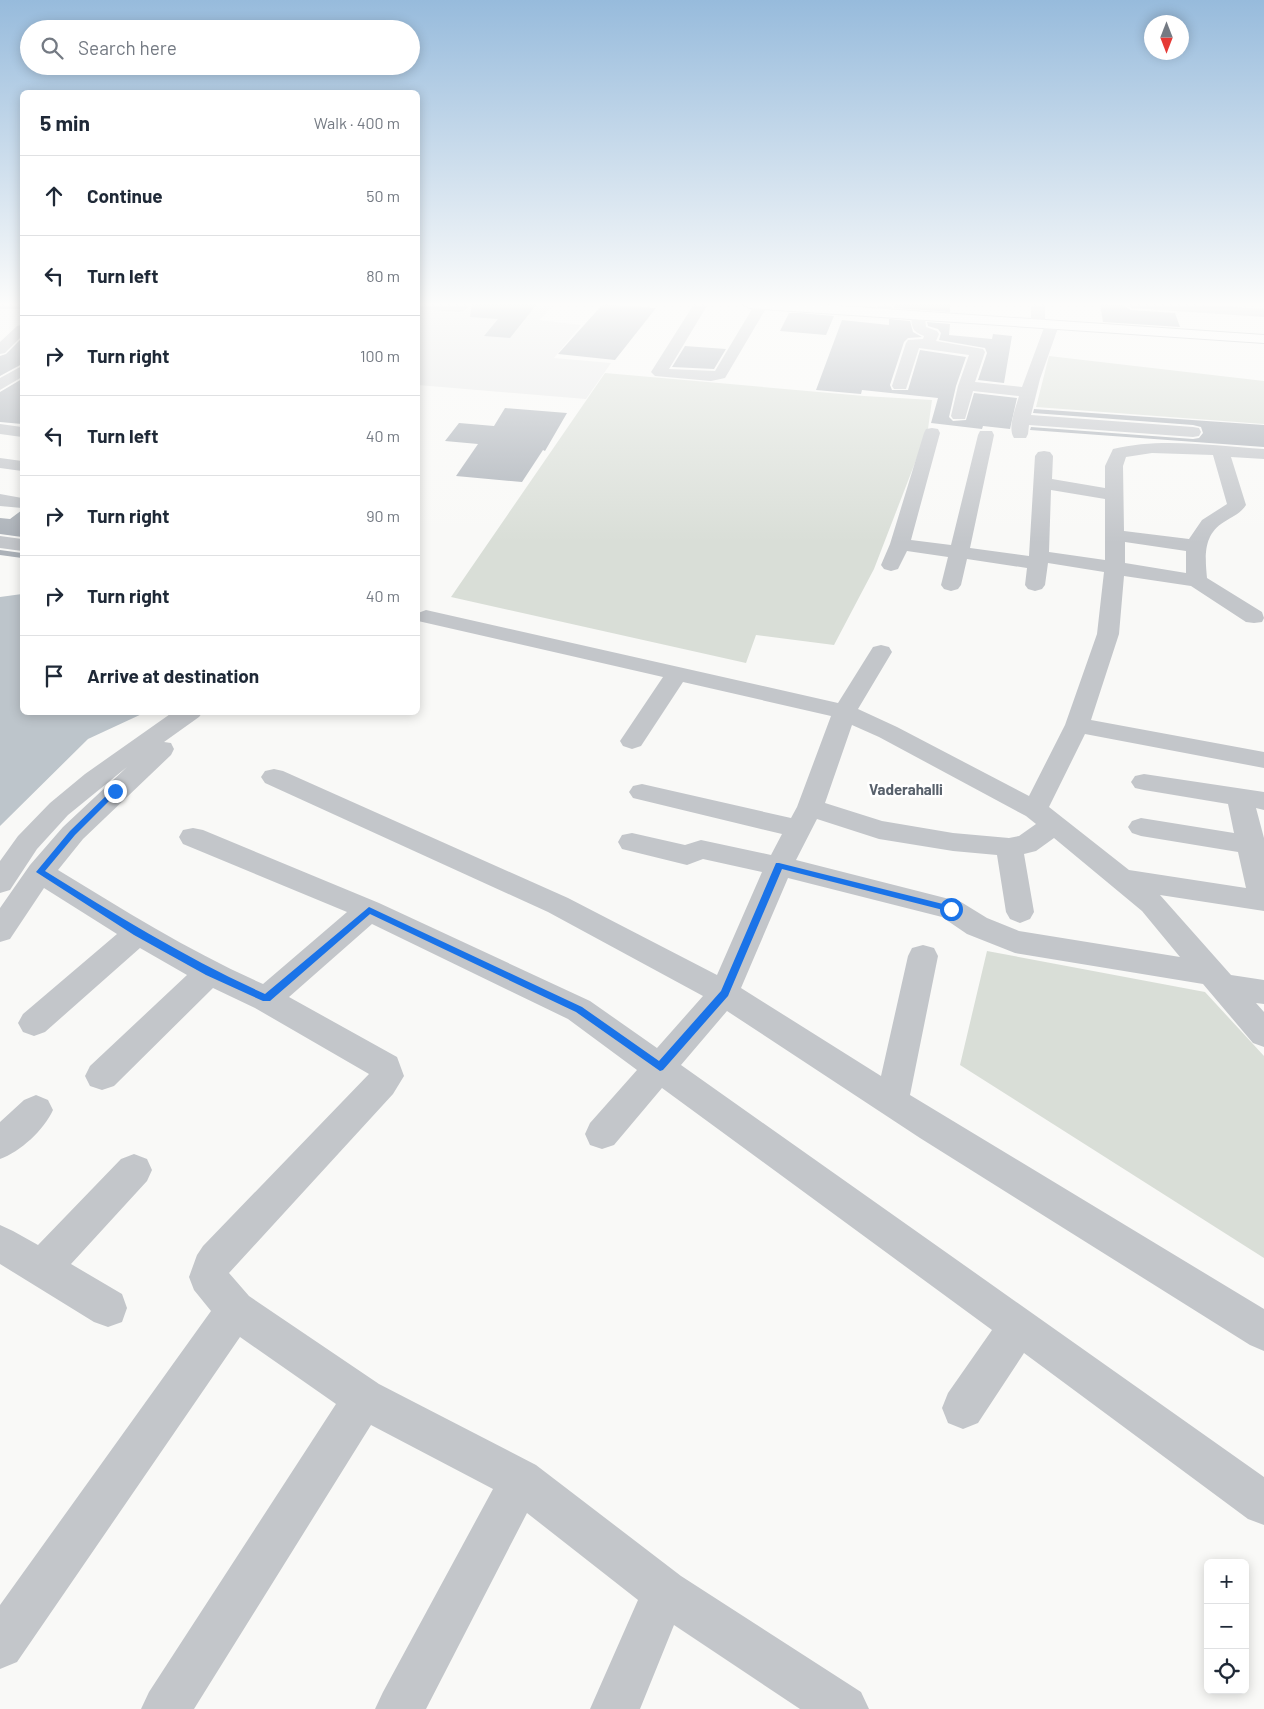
<!DOCTYPE html>
<meta charset="utf-8">
<style>
:root{--surface:#fff;--page:#f6f6f7;--text:#1f2937;--muted:#747a83;--line:#e0e1e3}
body{margin:0;font-family:Barlow,sans-serif;background:var(--page);color:var(--text)}
.controls{position:absolute;right:15px;bottom:15px;display:grid;overflow:hidden;border-radius:8px;box-shadow:0 2px 12px #0003}
.controls button{width:45px;height:45px;display:grid;place-items:center;padding:0;border:0;border-bottom:1px solid var(--line);background:var(--surface);color:var(--text);font:25px sans-serif}
.compass{position:absolute;left:1144px;top:15px;width:45px;height:45px;border-radius:50%;background:var(--surface);box-shadow:0 2px 12px #0003;rotate:180deg}
.stop{position:absolute;width:15px;height:15px;margin:-11px;border:4px solid #1a73e8;border-radius:50%;background:#fff}
.stop.end{background:#1a73e8;border-color:#fff;box-shadow:0 1px 5px #0008}
.list{margin:0;padding:0;list-style:none}
h2{display:flex;justify-content:space-between;align-items:center;height:65px;margin:0;padding:0 20px;font-size:21px}
h2 small{font-size:16px;font-weight:400;color:var(--muted)}
.list li{display:grid;grid-template-columns:32px 1fr auto;gap:15px;align-items:center;box-sizing:border-box;height:80px;padding:0 20px;border-top:1px solid var(--line)}
.list b{display:block;font-size:19px;white-space:nowrap}
.list em{font-size:16px;font-style:normal;color:var(--muted)}
.icon{flex:none;width:28px;height:28px;fill:none;stroke:currentColor;stroke-width:2;stroke-linecap:round;stroke-linejoin:round}
.map{position:relative;flex:none;width:1264px;height:1709px;overflow:hidden}
.search{position:absolute;background:var(--surface);box-shadow:0 2px 12px #0003;left:20px;top:20px;width:400px;height:55px;display:flex;align-items:center;gap:12px;box-sizing:border-box;padding:0 18px;border-radius:28px;color:var(--muted);font-size:19px}
.panel{position:absolute;background:var(--surface);box-shadow:0 2px 12px #0003;left:20px;top:90px;width:400px;height:625px;border-radius:8px}
.map>svg:first-child{display:block}
</style>
<div class="map">
<svg width="1264" height="1709" viewBox="0 0 1264 1709">
<rect width="100%" height="100%" fill="#f9f9f7"/>
<path fill="#e7e8e8" d="M418,304H555L539,320L581,325L554,358L611,363L586,399L418,385Z"/>
<path fill="#d9ded7" d="M1049,356L1264,381V424L1036,407Z
M605,373L864,396L932,400L928,429L874,569L834,645L756,635L746,663L451,597Z
M987,951L1205,992L1264,1056V1258L960,1065Z"/>
<path fill="#bdc5cb" d="M22,594V712L144,713L88,739L0,826V597Z"/>
<path fill="#abb1b8" d="M472,304H537L510,338L484,336L498,319L470,317Z
M603,304L656,308L615,360L558,354Z
M895,304H950V312L894,308Z
M1100,304L1123,305L1131,310L1175,313L1180,327L1103,322Z
M789,313H801L834,316L826,335L780,331Z
M889,319L910,321L913,332L922,337L908,338L904,342L890,385L892,390H908L920,350L966,357L956,386L949,417L953,421L966,420L974,393L1017,398L1010,429L983,426L982,429L931,423L938,398L862,390L861,394L816,390L842,320L889,325Z
M927,322L950,324L949,335L992,339L993,334L1012,336L1004,383L978,380L987,353L985,348L939,340L941,333L938,329L928,326Z
M22,338V364L0,376V356L6,354Z
M685,346L726,349L714,369L672,367Z
M22,379V424L0,422V392Z
M505,408L567,413L545,451L543,450L522,482L456,476L478,444L445,441L459,423L494,426Z
M1034,409L1264,425V447L1030,430L1031,427L1193,439L1199,438L1203,433L1201,427L1193,425L1033,413Z
M22,510V537L0,534V518L10,519Z
M0,550L22,553V558L0,555Z"/>
<g fill="none" stroke-linecap="round" stroke-linejoin="round">
<g stroke="#b4b8bd" stroke-width="2">
<path id="major" d="M742,304H812L1264,335V343L749,308Z"/>
</g>
<path fill="#c3c6ca" fill-rule="evenodd" d="M0,304H22V309H0Z
M418,304H470L464,311L459,312L418,309Z
M694,304H708L669,369L715,371L755,304L768,305L725,378L711,381L655,376L651,372Z
M879,304H893L889,317H879L877,314Z
M1031,304H1045V324L1043,327L1038,328L1031,324Z
M1124,304H1195L1264,309V317L1131,308Z
M918,312L925,316L926,327L937,331L939,334L936,341L983,349L985,352L975,382L1022,387L1045,325L1047,322H1057L1059,325L1040,379L1031,415L1193,427L1199,428L1201,432L1199,436L1193,437L1029,425L1028,434L1026,438H1014C1007,428 1016,407 1019,396L973,391L965,419H953L951,416L958,386L969,355L919,348L906,389H894L892,386L906,343L908,340L923,339L924,336C912,331 912,328 911,316Z
M22,325V336L5,353L0,354V342L17,326Z
M22,366V377L0,390V378Z
M0,424L22,427V437L0,434Z
M932,428L938,429L940,433L911,540L951,545L978,435L980,431H992L994,435L970,548L1029,556L1035,456L1038,452L1044,451L1050,452L1053,456L1052,479L1105,488V466L1113,449C1162,437 1214,446 1264,449V459L1231,457L1246,505C1240,514 1233,516 1224,522C1203,535 1205,556 1207,578L1262,612L1264,618L1262,622L1254,623L1246,622L1191,586L1124,576L1119,634L1091,720L1264,752V768L1085,734L1049,807L1129,870L1246,888L1238,852L1141,836L1132,833L1128,827L1132,821L1141,818L1234,833L1228,804L1144,790L1135,788L1131,782L1135,776L1144,774L1264,792V810L1256,808L1264,838V911L1160,895L1231,975L1264,980V1004L1256,1003L1264,1012V1047L1253,1043L1203,984L1015,953L967,934L942,917L788,878L741,988L881,1076L908,956L912,948L923,945L934,948L938,956L910,1095L1264,1309V1351L1250,1345L920,1138L727,1011L681,1065L1264,1477V1525L1248,1519L1024,1353L978,1423L963,1429L948,1423L942,1408L948,1393L992,1330L662,1088L614,1145L602,1149L590,1145L585,1134L590,1123L637,1070L568,1019L372,924L289,997L397,1057L404,1076L393,1094L229,1273L249,1296L379,1384L536,1465L681,1576L861,1692L869,1709H800L674,1625L640,1709H590L638,1600L527,1513L426,1709H375L383,1692L493,1489L371,1425L194,1709H141L149,1692L336,1404L240,1337L17,1662L0,1669V1605L211,1311L194,1290L189,1277L197,1255L203,1246L369,1074L255,1008L213,988L114,1086L102,1090L90,1086L85,1076L90,1066L187,975L140,948L45,1032L34,1036L23,1032L18,1023L23,1014L117,934L44,888L10,939L0,942V908L30,865L63,827L127,767L68,815L37,849L10,890L0,893V861L18,836L50,803L85,774L173,712H203L199,717L164,742L171,743L174,749L171,755L83,839L58,870C125,911 191,952 263,984L347,912L183,844L179,837L183,830L193,828L203,830L379,903L590,1001L657,1048L703,996L548,912L265,783L261,777L265,771L274,769L283,771L568,898L717,975L762,872L703,859L687,865L622,849L618,842L622,835L632,833L685,845L701,840L771,855L782,834L633,798L629,792L633,786L642,784L791,818L797,807L831,716L683,682L641,746L632,749L623,746L620,741L663,677L418,621V613L426,610L838,703L873,647L881,645L889,647L892,652L858,709L897,727L1029,796L1065,725L1097,634L1104,572L1048,563L1045,585L1042,589L1035,591L1028,589L1025,585L1027,568L967,559L961,585L958,589L951,591L944,589L941,585L948,557L907,551L898,569L891,571L884,569L881,565L890,544L924,433L926,429ZM1152,453L1213,455L1227,504L1202,520L1189,539L1124,531L1123,466L1126,457ZM1051,490L1105,499V560L1049,552ZM1125,542L1186,551V573L1125,563ZM852,725L879,737L1026,816L1036,824L1019,836L1009,838L953,833L882,821L825,803ZM817,819L879,839L953,851L997,855L1006,912L1010,919L1020,923L1030,919L1034,912L1024,854L1036,851L1054,838L1142,911L1180,957L1019,931L987,918L961,902L796,860Z
M0,458L22,461V471L0,468Z
M0,494L22,498V508L0,506Z
M0,536L22,539V551L0,548Z
M36,1095L48,1100L53,1110C44,1130 20,1152 0,1159V1122L24,1100Z
M134,1154L147,1159L152,1170L147,1181L71,1264L122,1294L127,1308L122,1322L108,1327L94,1322L0,1264V1225L13,1231L38,1245L121,1159Z"/>
<use href="#major" fill="#fff" fill-rule="evenodd"/>
</g>
<linearGradient id="sky" x2="0" y2="1"><stop stop-color="#97bbdc"/><stop offset="0.56" stop-color="#fcfcfb"/><stop offset="1" stop-color="#fcfcfb" stop-opacity="0"/></linearGradient>
<rect width="1264" height="543" fill="url(#sky)"/>
<path fill="#1a73e8" d="M112,790L119,791L75,835L45,871C117,916 188,959 265,994L369,907L582,1007L659,1061L721,991L776,863H779L951,906L955,909L951,912L782,869L728,996L663,1070L660,1071L576,1012L370,914L270,1001H263L206,975L134,935L36,872L70,831Z"/>
<g text-anchor="middle" dominant-baseline="central" stroke-width="5" stroke-linejoin="round" paint-order="stroke">
<g font-size="15" font-weight="bold" fill="#58616c" stroke="#fff">
<text x="906" y="789">Vaderahalli</text>
</g>
</g>
</svg>
<div class="controls">
<button>+</button>
<button>−</button>
<button><svg class="icon" aria-label="locate" viewBox="0 0 24 24"><circle cx="12" cy="12" r="6"/><path d="M12 2v4M12 18v4M2 12h4M18 12h4"/></svg></button>
</div>
<svg class="compass" viewBox="-18 -18 36 36"><path d="M0-13l5 13h-10z" fill="#e53935"/><path d="M0 13l5-13h-10z" fill="#747a83"/></svg>
<div class="stop" style="left:951px;top:909px"></div>
<div class="stop end" style="left:115px;top:791px"></div>
<div class="search"><svg class="icon" aria-label="search" viewBox="0 0 24 24"><circle cx="10" cy="10" r="6"/><path d="M15 15l6 6"/></svg>Search here</div>
<section class="panel">
<h2>5 min<small>Walk · 400 m</small></h2>
<ul class="list">
<li><svg class="icon" aria-label="ahead" viewBox="0 0 24 24"><path d="M12 20V5M6 11l6-6 6 6"/></svg><div><b>Continue</b></div><em>50 m</em></li>
<li><svg class="icon" aria-label="left" viewBox="0 0 24 24"><path d="M17 20v-9H6M10 6l-5 5 5 5"/></svg><div><b>Turn left</b></div><em>80 m</em></li>
<li><svg class="icon" aria-label="right" viewBox="0 0 24 24"><path d="M7 20v-9h11M14 6l5 5-5 5"/></svg><div><b>Turn right</b></div><em>100 m</em></li>
<li><svg class="icon" aria-label="left" viewBox="0 0 24 24"><path d="M17 20v-9H6M10 6l-5 5 5 5"/></svg><div><b>Turn left</b></div><em>40 m</em></li>
<li><svg class="icon" aria-label="right" viewBox="0 0 24 24"><path d="M7 20v-9h11M14 6l5 5-5 5"/></svg><div><b>Turn right</b></div><em>90 m</em></li>
<li><svg class="icon" aria-label="right" viewBox="0 0 24 24"><path d="M7 20v-9h11M14 6l5 5-5 5"/></svg><div><b>Turn right</b></div><em>40 m</em></li>
<li><svg class="icon" aria-label="arrive" viewBox="0 0 24 24"><path d="M6 21V4h12l-3 4 3 4H6"/></svg><div><b>Arrive at destination</b></div></li>
</ul>
</section>
</div>
